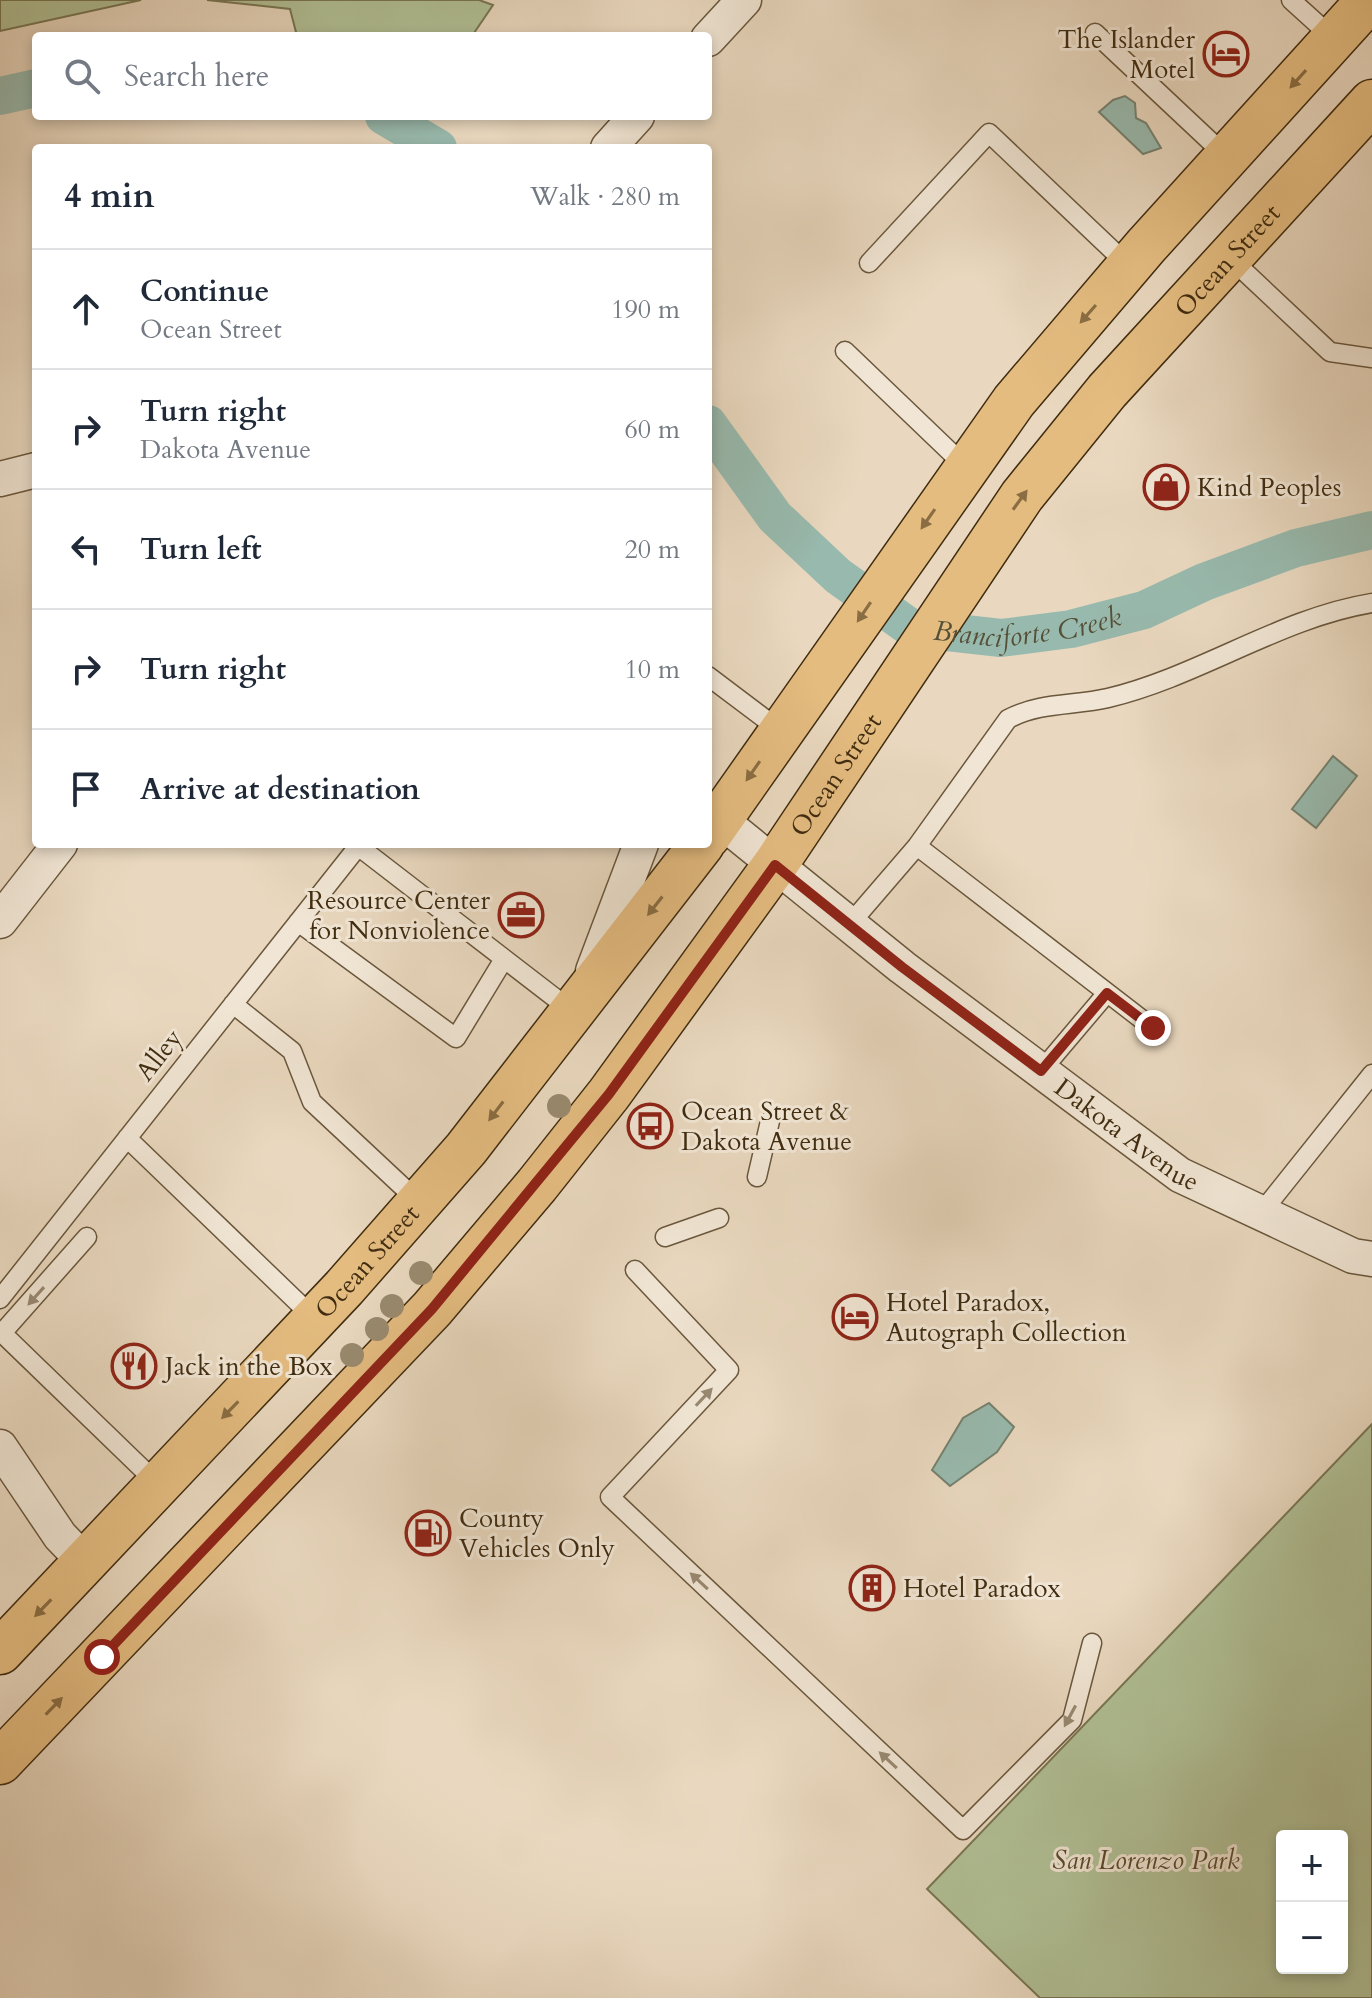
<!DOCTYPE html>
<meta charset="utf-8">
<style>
:root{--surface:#fff;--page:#f2f2f3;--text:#1f2937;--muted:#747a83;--line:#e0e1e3}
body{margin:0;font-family:Cardo,serif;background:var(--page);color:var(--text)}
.controls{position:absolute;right:24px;bottom:24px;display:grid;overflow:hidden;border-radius:8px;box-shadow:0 4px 12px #0003}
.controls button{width:72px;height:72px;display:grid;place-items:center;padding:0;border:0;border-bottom:2px solid var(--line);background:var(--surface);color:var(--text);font:40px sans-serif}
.stop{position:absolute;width:24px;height:24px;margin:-18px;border:6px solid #8f2418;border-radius:50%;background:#fff}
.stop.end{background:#8f2418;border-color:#fff;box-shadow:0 2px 8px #0008}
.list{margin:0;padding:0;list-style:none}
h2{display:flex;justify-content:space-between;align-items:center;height:104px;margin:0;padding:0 32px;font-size:34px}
h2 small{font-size:26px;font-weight:400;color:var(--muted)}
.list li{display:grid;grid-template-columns:52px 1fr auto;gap:24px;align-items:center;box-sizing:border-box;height:120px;padding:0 32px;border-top:2px solid var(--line)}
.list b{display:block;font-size:30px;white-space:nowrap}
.list p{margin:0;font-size:26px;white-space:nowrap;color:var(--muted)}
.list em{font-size:26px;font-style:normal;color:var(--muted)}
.icon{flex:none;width:44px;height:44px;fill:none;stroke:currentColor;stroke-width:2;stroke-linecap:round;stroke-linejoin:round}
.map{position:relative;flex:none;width:1372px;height:1998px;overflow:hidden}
.search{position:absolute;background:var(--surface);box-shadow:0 4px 12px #0003;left:32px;top:32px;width:680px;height:88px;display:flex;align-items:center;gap:20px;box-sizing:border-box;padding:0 28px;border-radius:8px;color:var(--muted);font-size:30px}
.panel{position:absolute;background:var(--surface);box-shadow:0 4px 12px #0003;left:32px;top:144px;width:680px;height:704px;border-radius:8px}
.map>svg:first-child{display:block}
</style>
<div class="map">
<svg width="1372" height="1998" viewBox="0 0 1372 1998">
<rect width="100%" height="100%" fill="#e9d8bf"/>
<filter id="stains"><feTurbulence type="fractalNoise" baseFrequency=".0025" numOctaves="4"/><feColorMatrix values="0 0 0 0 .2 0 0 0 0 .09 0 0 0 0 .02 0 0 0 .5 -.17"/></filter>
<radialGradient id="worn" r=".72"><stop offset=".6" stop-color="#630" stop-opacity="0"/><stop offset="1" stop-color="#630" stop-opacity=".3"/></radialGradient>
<path fill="#b1c096" stroke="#787653" stroke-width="2" fill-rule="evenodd" d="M0,0H141L0,31Z
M207,0H479L493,5L472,36H297L290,9Z
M1372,1424V1998H1040L927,1889ZM1342,1836V1968H1282V1836Z"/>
<path fill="#98baae" stroke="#75816f" stroke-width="2" d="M1125,96L1135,103L1136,118L1146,123L1161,148L1143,154L1099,112L1113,100Z
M1333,756L1357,776L1316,828L1292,809Z
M989,1403L1014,1427L997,1452L950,1486L932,1470L963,1418Z"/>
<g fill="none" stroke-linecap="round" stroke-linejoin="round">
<g stroke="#98baae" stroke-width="38">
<path d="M0,96L36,88"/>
<path d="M384,116L438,148"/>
<path id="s1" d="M708,424L775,517L838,576L911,628L1001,638L1071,629L1144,610L1204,582L1296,548L1372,530"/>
</g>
<g stroke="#6a573c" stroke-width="21">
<path id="lane" d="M1291,0L1334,39
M1095,33L1227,157
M1229,257L1330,352L1372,358
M869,263L989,133L1129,266
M845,351L965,466
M708,676L781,731
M358,846L572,1011
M917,846L1153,1028
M298,922L456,1038L504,959
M849,925L917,846L1008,719C1040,702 1074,706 1108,698C1200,676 1280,618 1372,603
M233,1004L292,1051L312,1102L419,1202
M1041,1071L1107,993
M127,1138L315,1319
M757,1177L770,1121
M1261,1213L1372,1074
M87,1237L2,1333L158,1484
M665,1237L719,1218
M635,1270L729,1370L610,1497L963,1830L1072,1720L1092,1643
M0,1299L360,844"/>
</g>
<g stroke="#6a573c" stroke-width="37">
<g id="street">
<path d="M708,39L744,0"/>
<path d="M608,148L637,116"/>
<path d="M0,479L36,470"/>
<path id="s2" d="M719,819L902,967L1180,1175L1353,1256L1372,1259"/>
<path d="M0,921L60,844"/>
<path d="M593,971L641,844"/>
<path d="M0,1447L60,1536L85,1562"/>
</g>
</g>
<g stroke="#402c10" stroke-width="47">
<g id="primary">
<path d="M708,836L1014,401L1146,246L1369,0"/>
<path id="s3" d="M0,1652L344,1288L466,1149L702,844"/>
<path id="s4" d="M0,1762L432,1309L537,1185L609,1094L775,865L1022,496L1107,391L1372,102"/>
</g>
</g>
<use href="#lane" stroke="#f1e6d5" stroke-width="18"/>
<use href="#street" stroke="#f1e6d5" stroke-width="34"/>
<use href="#primary" stroke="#e4bc80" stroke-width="44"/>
</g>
<g fill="#998a6e">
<circle cx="559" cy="1106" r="12"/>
<circle cx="421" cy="1273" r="12"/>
<circle cx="392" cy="1306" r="12"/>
<circle cx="377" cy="1329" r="12"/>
<circle cx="352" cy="1355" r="12"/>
</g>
<defs><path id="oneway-solid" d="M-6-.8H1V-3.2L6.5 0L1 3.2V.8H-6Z" transform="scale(2)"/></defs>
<g fill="#8a6d42">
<use href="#oneway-solid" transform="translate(1298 79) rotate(132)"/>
<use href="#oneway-solid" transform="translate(1088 314) rotate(131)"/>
<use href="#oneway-solid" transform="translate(1020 500) rotate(-54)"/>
<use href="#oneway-solid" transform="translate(928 519) rotate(125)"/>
<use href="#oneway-solid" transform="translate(864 612) rotate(124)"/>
<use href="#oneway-solid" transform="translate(753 771) rotate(125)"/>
<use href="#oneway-solid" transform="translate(655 906) rotate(128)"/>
<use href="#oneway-solid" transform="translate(496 1111) rotate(127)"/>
<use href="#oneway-solid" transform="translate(230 1410) rotate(134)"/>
<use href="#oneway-solid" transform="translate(43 1608) rotate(134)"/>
<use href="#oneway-solid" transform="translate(54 1706) rotate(-46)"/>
</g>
<g fill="#988972">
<use href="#oneway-solid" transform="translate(36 1296) rotate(132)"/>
<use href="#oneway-solid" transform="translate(704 1397) rotate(-47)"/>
<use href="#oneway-solid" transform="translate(699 1581) rotate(-137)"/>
<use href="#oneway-solid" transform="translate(1070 1716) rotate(118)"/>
<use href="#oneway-solid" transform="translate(888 1760) rotate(-137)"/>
</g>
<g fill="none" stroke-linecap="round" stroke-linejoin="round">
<path stroke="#8f2418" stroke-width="10" d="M102,1657L432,1309L609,1094L775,865L902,967L1041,1071L1107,993L1153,1028"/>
</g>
<defs>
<g id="hotel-ring" transform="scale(2.3)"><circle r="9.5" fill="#f1e6d5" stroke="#8f2418" stroke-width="1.5"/><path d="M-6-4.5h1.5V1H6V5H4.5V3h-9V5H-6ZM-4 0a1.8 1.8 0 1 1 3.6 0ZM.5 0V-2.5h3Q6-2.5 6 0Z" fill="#8f2418"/></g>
<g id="shop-ring" transform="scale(2.3)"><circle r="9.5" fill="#f1e6d5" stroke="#8f2418" stroke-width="1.5"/><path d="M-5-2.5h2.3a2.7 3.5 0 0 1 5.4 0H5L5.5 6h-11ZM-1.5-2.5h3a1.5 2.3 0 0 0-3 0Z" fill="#8f2418"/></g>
<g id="office-ring" transform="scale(2.3)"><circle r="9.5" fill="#f1e6d5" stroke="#8f2418" stroke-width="1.5"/><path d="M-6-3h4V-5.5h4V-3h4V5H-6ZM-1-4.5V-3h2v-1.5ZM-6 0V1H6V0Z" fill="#8f2418"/></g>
<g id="bus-ring" transform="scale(2.3)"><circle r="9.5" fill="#f1e6d5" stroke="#8f2418" stroke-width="1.5"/><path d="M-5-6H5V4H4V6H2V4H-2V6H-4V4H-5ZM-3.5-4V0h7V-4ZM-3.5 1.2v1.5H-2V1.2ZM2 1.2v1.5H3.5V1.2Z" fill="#8f2418"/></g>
<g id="restaurant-ring" transform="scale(2.3)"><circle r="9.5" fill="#f1e6d5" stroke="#8f2418" stroke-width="1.5"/><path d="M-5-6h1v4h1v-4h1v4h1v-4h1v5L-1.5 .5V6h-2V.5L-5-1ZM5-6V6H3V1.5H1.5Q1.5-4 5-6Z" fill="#8f2418"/></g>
<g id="fuel-ring" transform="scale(2.3)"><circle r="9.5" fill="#f1e6d5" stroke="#8f2418" stroke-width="1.5"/><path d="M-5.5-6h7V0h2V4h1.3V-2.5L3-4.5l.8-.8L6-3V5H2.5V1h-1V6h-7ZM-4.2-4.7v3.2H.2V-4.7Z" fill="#8f2418"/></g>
<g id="building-ring" transform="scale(2.3)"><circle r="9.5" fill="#f1e6d5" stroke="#8f2418" stroke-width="1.5"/><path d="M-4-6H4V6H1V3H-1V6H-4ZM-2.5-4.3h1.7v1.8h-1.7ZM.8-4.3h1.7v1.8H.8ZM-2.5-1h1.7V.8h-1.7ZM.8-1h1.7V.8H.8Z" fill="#8f2418"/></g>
</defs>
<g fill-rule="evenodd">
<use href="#hotel-ring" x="1226" y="54"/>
<use href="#shop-ring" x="1166" y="487"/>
<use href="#office-ring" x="521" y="915"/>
<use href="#bus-ring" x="650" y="1126"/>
<use href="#hotel-ring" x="855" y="1317"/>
<use href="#restaurant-ring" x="134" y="1366"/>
<use href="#fuel-ring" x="428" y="1533"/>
<use href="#building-ring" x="872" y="1588"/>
</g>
<g text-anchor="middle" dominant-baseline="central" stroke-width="6" stroke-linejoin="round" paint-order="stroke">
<g font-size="26" fill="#402c10" stroke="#f1e6d5" text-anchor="start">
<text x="1195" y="39" text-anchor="end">The Islander<tspan x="1195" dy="30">Motel</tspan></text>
<text x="1197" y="487">Kind Peoples</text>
<text x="490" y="900" text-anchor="end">Resource Center<tspan x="490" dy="30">for Nonviolence</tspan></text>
<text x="681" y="1111">Ocean Street &amp;<tspan x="681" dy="30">Dakota Avenue</tspan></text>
<text x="886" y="1302">Hotel Paradox,<tspan x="886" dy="30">Autograph Collection</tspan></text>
<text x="165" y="1366">Jack in the Box</text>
<text x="459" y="1518">County<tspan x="459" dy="30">Vehicles Only</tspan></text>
<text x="903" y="1588">Hotel Paradox</text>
</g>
<g font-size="26" fill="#402c10" stroke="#f1e6d5">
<text stroke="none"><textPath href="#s4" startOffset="1944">Ocean Street</textPath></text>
<text stroke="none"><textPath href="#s4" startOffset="1296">Ocean Street</textPath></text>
<text transform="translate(159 1055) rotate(-52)">Alley</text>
<text stroke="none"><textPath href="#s2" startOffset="516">Dakota Avenue</textPath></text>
<text stroke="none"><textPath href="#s3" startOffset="536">Ocean Street</textPath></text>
</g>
<g font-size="26" font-style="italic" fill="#574a2b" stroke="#f1e6d5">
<text x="1146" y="1860">San Lorenzo Park</text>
</g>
<g font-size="28" font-style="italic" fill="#565038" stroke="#f1e6d5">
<text stroke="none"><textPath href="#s1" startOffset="408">Branciforte Creek</textPath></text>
</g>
</g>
<rect width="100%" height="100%" filter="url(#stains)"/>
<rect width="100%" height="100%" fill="url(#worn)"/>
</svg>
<div class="controls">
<button>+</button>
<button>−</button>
</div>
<div class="stop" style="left:102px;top:1657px"></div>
<div class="stop end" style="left:1153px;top:1028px"></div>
<div class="search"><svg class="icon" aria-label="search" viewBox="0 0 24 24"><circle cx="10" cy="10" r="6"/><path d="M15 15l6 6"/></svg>Search here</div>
<section class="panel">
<h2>4 min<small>Walk · 280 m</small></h2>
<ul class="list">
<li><svg class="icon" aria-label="ahead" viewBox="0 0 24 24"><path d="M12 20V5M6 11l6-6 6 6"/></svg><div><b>Continue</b><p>Ocean Street</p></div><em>190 m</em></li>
<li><svg class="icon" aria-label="right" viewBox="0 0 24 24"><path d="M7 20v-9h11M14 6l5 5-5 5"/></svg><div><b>Turn right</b><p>Dakota Avenue</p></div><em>60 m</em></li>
<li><svg class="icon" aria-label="left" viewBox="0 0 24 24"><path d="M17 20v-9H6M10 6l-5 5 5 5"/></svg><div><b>Turn left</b></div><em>20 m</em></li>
<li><svg class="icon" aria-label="right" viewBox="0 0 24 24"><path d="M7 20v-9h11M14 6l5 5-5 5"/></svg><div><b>Turn right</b></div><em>10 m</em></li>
<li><svg class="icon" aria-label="arrive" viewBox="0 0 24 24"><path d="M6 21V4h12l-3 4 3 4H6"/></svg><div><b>Arrive at destination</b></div></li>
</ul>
</section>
</div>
